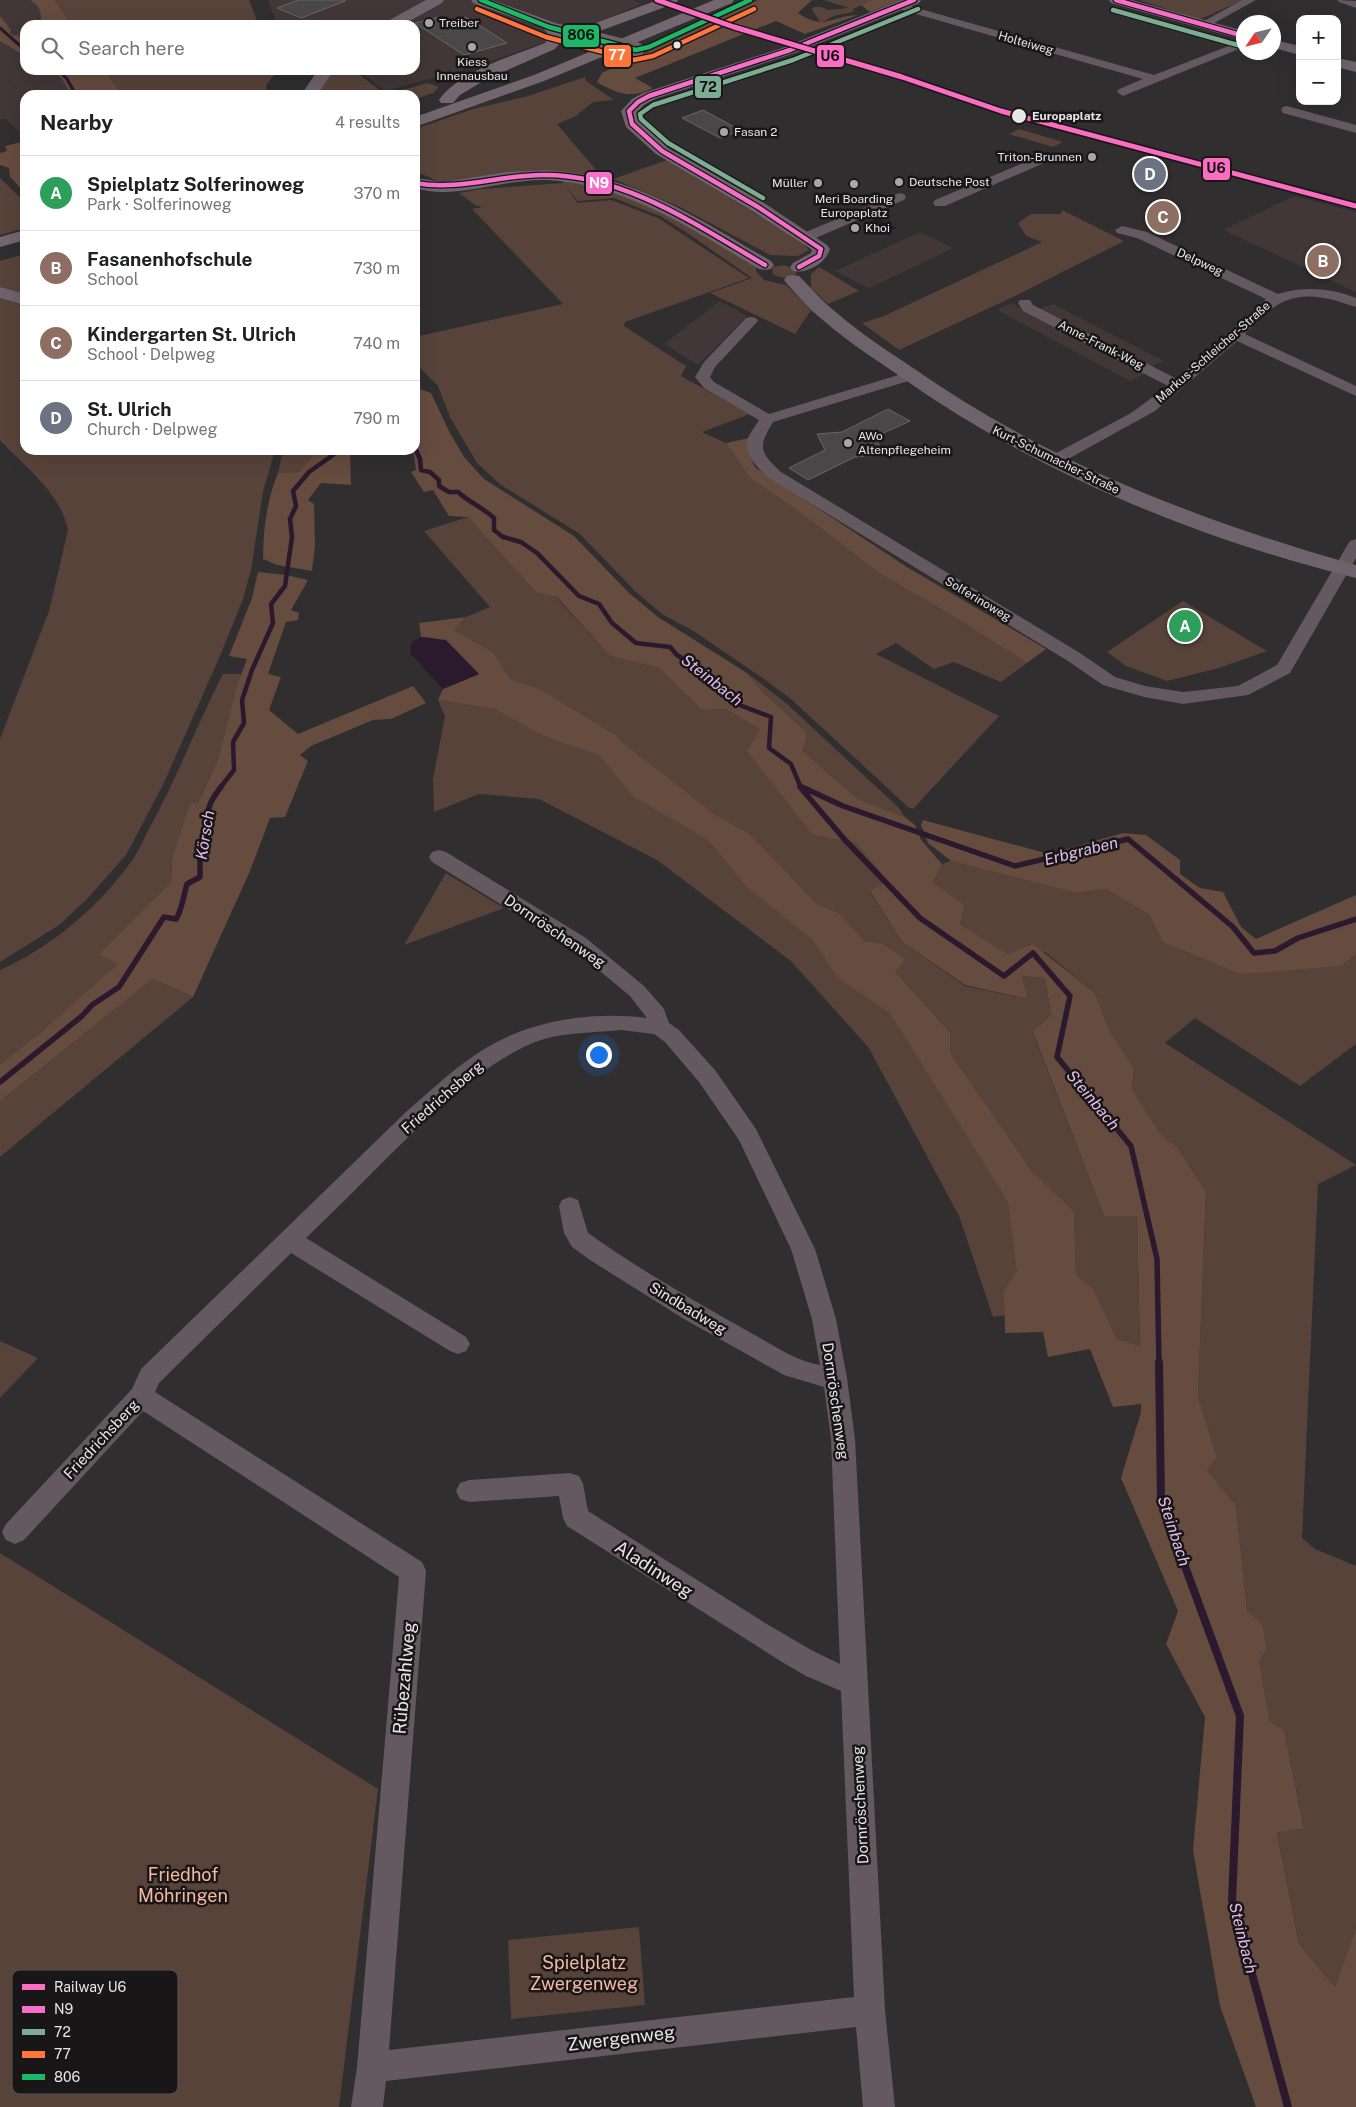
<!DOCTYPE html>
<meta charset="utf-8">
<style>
:root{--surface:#fff;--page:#f6f6f6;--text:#202124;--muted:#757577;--line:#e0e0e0;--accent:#5d5d5e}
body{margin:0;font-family:"Public Sans",sans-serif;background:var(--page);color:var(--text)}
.controls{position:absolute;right:15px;top:15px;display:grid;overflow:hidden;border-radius:10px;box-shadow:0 5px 20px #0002}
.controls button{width:45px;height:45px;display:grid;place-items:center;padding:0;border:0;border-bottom:1px solid var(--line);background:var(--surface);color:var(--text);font:25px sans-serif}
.compass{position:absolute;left:1236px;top:15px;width:45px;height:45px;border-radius:50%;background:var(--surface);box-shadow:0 5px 20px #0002;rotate:235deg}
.you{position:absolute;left:598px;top:1054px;width:18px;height:18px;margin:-12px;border:4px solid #fff;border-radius:50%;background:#1a73e8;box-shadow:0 0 0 8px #1a73e833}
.badge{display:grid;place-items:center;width:32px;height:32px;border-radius:50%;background:var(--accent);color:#fff;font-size:16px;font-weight:700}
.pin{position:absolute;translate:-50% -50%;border:2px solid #fff;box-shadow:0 1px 5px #0006}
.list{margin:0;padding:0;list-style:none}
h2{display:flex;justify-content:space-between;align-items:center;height:65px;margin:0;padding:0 20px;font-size:21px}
h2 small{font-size:16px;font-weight:400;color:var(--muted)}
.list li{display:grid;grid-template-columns:32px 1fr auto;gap:15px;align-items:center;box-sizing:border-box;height:75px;padding:0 20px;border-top:1px solid var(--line)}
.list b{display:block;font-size:19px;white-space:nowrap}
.list p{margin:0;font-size:16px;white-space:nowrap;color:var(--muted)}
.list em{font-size:16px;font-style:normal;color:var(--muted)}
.icon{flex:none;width:28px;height:28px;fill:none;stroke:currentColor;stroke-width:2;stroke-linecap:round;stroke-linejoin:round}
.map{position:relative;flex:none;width:1356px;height:2107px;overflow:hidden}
.search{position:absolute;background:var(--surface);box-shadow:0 5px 20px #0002;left:20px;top:20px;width:400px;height:55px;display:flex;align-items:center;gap:12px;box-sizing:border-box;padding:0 18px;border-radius:15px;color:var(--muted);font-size:19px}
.panel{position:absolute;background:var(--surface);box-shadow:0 5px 20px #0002;left:20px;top:90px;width:400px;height:365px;border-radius:15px}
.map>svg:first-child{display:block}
</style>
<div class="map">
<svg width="1356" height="2107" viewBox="0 0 1356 2107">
<rect width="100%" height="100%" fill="#302e2f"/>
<path fill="#413739" d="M0,0H49L64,25H25V70H92L108,95H25V137L4,118L0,119Z
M268,0H633L642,4L565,35L477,66L385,91L358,70H415V25H277Z
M1294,196L1356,212V292L1223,230Z
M920,232L954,248L869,288L835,271Z
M720,301L747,316L698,365L664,344Z
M1011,303L1145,374L1130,381L997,310Z
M1053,304L1164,361L1150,367L1039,309Z"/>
<path fill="#57433a" d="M55,0H249L259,25H71Z
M824,0H872L853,9L854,11C847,15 839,13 832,17C827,19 827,21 820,22L812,10L813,7H821L829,10L849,8Z
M1139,0H1243L1203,18L1197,19Z
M105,70H278L267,84L265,95H122Z
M333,70H353L384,93L378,95H318L327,76Z
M585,77L586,81L614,100L593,102L576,116L557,124L603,178L530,171L442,183L415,171V129L473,109L528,96Z
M427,83L439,87L433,93L415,99V95H386Z
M1019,129L1063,142L1053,147L1009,134Z
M667,160L802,242L809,250L798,256L770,255L678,206L613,179Z
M0,178L25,202V228L0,235Z
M560,179L596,184L653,205L756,266V271L764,280L786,285L812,311L809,313L795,334L710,293L752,278L683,230L662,217L614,198L578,201L565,186L578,203L611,200L658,218L749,278L625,322L624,326L686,366L681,376L750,414L702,432L726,443L750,478L805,516L880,574L946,612L1027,663L1001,682L954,662L934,669L896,643L876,654L999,716L913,809L908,807L791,699L764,679L695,632L662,614L635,591L580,534L501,485L477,463L450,417L438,386L415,363V337L563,304L472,209L482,207L475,205L459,193L481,189L563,183Z
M1062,210L1124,241L1015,296L899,350L862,323L884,316L1042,242L1026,236L1018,223L1031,214H1061Z
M25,254V297L0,287V261Z
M784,265L796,270V274C788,279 779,279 772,273L773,267Z
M819,267L859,291L828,304L811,288V274Z
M0,298L25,305V450H275L263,492L251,570L243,599L220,656L163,785L126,855L87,899L59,925L0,962V739L49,611L68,530C61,493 24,466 0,440Z
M283,450H318L299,472L278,473Z
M468,517L536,591L556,597L610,656L659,668L702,710L726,709L760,730L813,835L856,843L887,881L870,892L902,942L965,986L1026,999L1022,976L1045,978L1051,1015L1033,1033L1104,1216L1137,1215L1140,1346L1117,1339L1093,1288L1076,1275L1074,1211L1032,1171L951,1054L950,1032L895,972L904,959L883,944L865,941L839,913L817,904L750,834L716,815L621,741L616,735L538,688L511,680L493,652L454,630L466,617L490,607L424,531Z
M1183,601L1267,651L1219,668L1167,681L1126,666L1107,652Z
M747,673L786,703L899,808L905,817L858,799L803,751L807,733L763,692Z
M223,674H241L218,759L172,859L171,882L100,955L119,964L40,1033L0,1064V970C52,947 100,906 133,859C140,849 145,836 151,825C178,776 197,724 223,674Z
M438,700L494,709L520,723L596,732L918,1021L1071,1305L993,1317L959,1216L869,1048L791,961L657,860L539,799L479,794L434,812L433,779L445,716Z
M951,861L1076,893L1106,889L1149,915L1163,942L1341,966L1356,954V1044L1300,1086L1195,1018L1165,1043L1356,1165L1318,1184L1302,1538L1315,1549L1356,1566V1927L1335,1987L1299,1944L1277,1831L1304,1827L1284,1730L1270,1721L1259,1661L1267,1649L1263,1625L1247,1610L1236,1506L1206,1470L1217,1457L1198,1396L1206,1191L1177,1147L1161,1136L1132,1089L1134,1068L1110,1032L1095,993L1045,952L1008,954L960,924L965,905L933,882L942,864Z
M446,873L504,908L404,945Z
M153,979L193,997L0,1157V1101Z
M0,1341L38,1358L0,1398Z
M0,1553L378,1789L339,2107H0Z
M639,1927L645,2005L511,2019L508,1940Z"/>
<path fill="#664b3f" d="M30,0H55L71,25H40C43,14 40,6 30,0Z
M758,0H812L798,13C825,31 830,16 858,15L805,34L776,21L635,78L653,88C631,99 617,94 597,82L602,73Z
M872,0H901L870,12L861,5Z
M0,16L11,30L10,33L14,36L17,35L21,39L25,38V56L0,41Z
M51,70H105L122,95H70C66,83 61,76 51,70Z
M25,141V193L10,177L9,168L0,165V153L7,151L5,146Z
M415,387L431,393L449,431L464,457L484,479L574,536L629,593L658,617L747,673L763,692L807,733L803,751L858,799L905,817L915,825L921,840L942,864L933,882L965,905L960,924L1008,954L1033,944L1095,993L1110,1032L1134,1068L1132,1089L1161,1135L1177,1147L1206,1191L1198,1396L1217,1457L1207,1470L1236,1506L1247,1610L1263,1625L1267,1649L1259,1661L1270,1721L1284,1730L1304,1828L1277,1832L1299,1944L1335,1987L1356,1927V2107H1256L1220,2006L1193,1850L1205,1717L1166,1644L1178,1611L1121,1478L1141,1412V1404L1113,1407L1090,1349L1048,1357L1043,1332L1005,1333L1004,1291L1017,1271L1008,1202L890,1013L837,977L813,940L747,887L707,839L634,797L599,755L544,736L494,709L438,700L443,689L479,674L433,638L421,637L419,623L466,617L454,630L493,652L511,680L538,688L616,735L621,741L716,815L750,834L817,904L839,913L865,941L883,944L905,959L895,972L950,1032L951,1054L1032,1171L1074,1211L1076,1275L1093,1288L1117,1339L1140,1346L1137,1216H1104L1033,1032L1051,1015L1045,978L1022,976L1027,999L965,985L902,942L870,891L887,881L856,843L813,835L747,751L760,730L726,709L702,710L659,668L610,656L557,597L536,592L468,517L449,516L433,490L424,492L411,472L416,470L413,450H415Z
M749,438V454L755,467L907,567L1046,649L1027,663L946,612L880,574L805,516L750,478L726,443Z
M318,450H350L351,485L321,483L308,500L314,504L315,546L312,571L277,565L263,559C263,529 267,500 278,473L299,472Z
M258,572L286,575L308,580L291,610L299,613L298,620L286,622L268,674L281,677L269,710L298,734L413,686L426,703L391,719L373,720L311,746L300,755L308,761L285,817L270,818L250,871L193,997L153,979L0,1101V1064L40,1033L118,964L99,955L171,882L172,859L190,804L198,803L218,759L238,683L247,659L229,656L252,598Z
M923,820L1049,854L1123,833L1146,835L1180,860V874L1200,888L1223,892L1241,927L1256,939L1356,895V954L1341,966L1241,974L1163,942L1149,915L1106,889L1076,893L951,861L928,843L921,825Z"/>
<path fill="#2b192d" d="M878,218L897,228L881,235L862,225Z
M421,637L446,640L479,674L443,689L410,653L412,642Z"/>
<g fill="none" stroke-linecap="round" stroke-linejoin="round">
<path stroke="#2b192d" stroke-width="3" d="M0,28L25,50
M58,70L67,79L76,95"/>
<path stroke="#2b192d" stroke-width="4.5" d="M415,448L420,459L421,470L430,472L439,480V486L449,492H458C470,503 482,507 494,518V530L503,537L521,542L537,553L579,596L599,604L612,623L636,643L670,647L677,655L712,677L737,704L771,717L769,748L791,764L801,788
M220,788L234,770L233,742L244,723L242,700L252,670L273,623L271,604L285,586L292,537L290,519L296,506L293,491L309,472L340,450"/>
<path stroke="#2b192d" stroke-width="5.5" d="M800,787L845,840L920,918L1004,976L1033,953L1070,996L1057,1057L1131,1146L1157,1259L1159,1363
M802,787L843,806L1015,866L1128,839L1233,927L1254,953L1275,951L1298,938L1356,919
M0,1082L82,1016L92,1005L119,987L164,917L176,919C181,913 184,894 187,884L200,877V846L209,831C205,812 209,802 221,787"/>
<path stroke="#2b192d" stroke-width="8" d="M1159,1362L1161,1501L1240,1716L1232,1900L1288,2107"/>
</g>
<path fill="#494747" stroke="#676666" d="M298,0H345V1L301,18L277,8Z
M439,17L446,22L466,17L507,43L464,55L415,23Z
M703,110L740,130H738L739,131L720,138L682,118Z
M888,409L910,421L877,436L881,455L855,457L808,480L789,468L825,450L817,434L842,432Z"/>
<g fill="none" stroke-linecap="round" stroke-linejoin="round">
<path fill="#63595f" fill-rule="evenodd" d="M1242,0H1256L1207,27H1199L1197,25Z
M1337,0L1356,1V8L1339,2Z
M899,3L1154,75L1244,40V47L1123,96L1117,92L1119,89L1143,79L895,8L893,6Z
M1287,106L1356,125V133L1283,113L1281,110L1283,107Z
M1040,156L1044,157L1046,160L1044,163L945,206H935L933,203L935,200Z
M899,193L904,194L906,197L904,200L811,240L806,241L799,237L801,234Z
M1122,226L1147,232L1278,294C1303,286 1331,288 1356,298V307C1348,305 1341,302 1334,300C1290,289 1273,304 1245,334L1356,386V396L1237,341L1155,411L1059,464H1047L1045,461L1047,458L1131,413L1168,386L1023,311L1018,303L1020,300H1030L1033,305L1177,379L1266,299L1137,238L1117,233L1115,230Z
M751,317L756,318L758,321L715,367L710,377L714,382L769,414L905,373H915L917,376L915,379L773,422C758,447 759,452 781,472L1080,653L1115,677L1145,686L1183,692L1238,686L1277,665L1348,544L1350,541L1356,539V558L1290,673L1248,695L1183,704L1144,697L1103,685L1068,661L769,478C759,469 742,454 748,438C751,432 755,426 759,420L704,388L695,377L704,362L746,318Z
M439,850L446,852L586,938L644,986L664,1009L669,1023L679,1030L715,1070L756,1129L815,1249L836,1319L847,1378L855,1439L885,2010L895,2107H863L856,2027L386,2081L383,2107H351L357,2067L399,1577L143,1411L24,1540L15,1544L6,1540L2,1532L6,1524L132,1389L141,1369L408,1110C433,1089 457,1065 486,1048C532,1020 593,1011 647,1018L630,996L572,948L432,862L429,857L432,852ZM621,1030L654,1034L665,1042L699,1082L739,1140L791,1249L812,1319L820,1365C796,1361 773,1345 751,1333C696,1302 640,1270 588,1233L578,1200L570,1197L562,1200L559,1206L564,1233L572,1247L590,1260L684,1319L784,1375L824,1387L831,1439L840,1664L813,1651L765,1623L588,1511L583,1484L579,1476L570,1473L469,1480L460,1483L456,1491L460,1499L469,1502L559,1496L563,1518L567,1526L782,1662L806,1676L841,1691L854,1997L389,2050L426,1571L422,1562L155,1392L159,1383L291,1253L450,1351L458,1354L466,1351L470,1344L466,1337L306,1238C336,1209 365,1180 395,1150C435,1111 477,1069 528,1045C556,1032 591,1033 621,1030Z"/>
<path fill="#6e636a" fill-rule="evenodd" d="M426,0H444L442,3L402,25H384L386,22Z
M471,0H492L583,33L585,36L583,39H573L473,3Z
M901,0H921L919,3L795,53L655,99L644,105L637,112L640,122L668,148L764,203L827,245L830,249C826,263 807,274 793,271L790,267L793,263L811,253L812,250L808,247L752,211L656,154L626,127L621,111L632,99L643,93L785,47Z
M1109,0H1132L1244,31V40L1111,3Z
M1274,40L1300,46V55L1274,48Z
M1337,58L1356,62V72L1337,67Z
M318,70H334L317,95H301Z
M547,170C569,172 590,175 611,181C669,197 720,232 771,261L774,265L771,269L765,270L759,269C693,230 626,184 547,180C503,178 455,201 415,188V178L444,182L507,172Z
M793,275L799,276C812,289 823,302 837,313C861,334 888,351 913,368C1048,462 1199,521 1356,565V578C1195,538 1037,473 901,377C875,359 848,342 824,321C810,310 799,297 787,284L784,280L787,276Z
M0,287L25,294V305L0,298Z"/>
<path fill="#73666e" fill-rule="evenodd" d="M658,0H678L676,3L597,32L564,34L565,37L555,49L485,80L460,95L453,103H441L439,100C459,71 513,56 545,43L550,36L542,27L544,24L590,25Z
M714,0H734L732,3L544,81L415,127V117L534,75Z
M25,230V240L0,247V237Z"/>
<path stroke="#6e636a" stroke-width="16" d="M580,36L636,50"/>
<g stroke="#181616" stroke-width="7">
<path id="bus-1" d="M1116,0L1244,36
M415,183C459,191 499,175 543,175C624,174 698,226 765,265
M799,267L819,256L821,249L758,207L662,151L632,124L629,111L638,102L649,96L790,50L914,0"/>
</g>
<g stroke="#181616" stroke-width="7">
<path id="bus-2" d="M1113,10L1241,46
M763,198L668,143L641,119L640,114L653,105L793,60L918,9"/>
</g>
<g stroke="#181616" stroke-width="7">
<path id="bus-3" d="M477,9L546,37L634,60L653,56L754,9"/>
</g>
<g stroke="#181616" stroke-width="7">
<path id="bus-4" d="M481,0L549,27L636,50L649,47L750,0"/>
</g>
<use href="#bus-1" stroke="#f56fc9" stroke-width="4.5"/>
<use href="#bus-2" stroke="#7cac91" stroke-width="4.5"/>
<use href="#bus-3" stroke="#ff753b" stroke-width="4.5"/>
<use href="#bus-4" stroke="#1ab867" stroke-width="4.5"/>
<g stroke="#181616" stroke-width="8">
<path id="rail-1" d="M657,0L734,27L902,77L1001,111L1356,206"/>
</g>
<use href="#rail-1" stroke="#fc6dc2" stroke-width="5"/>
</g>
<g fill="#a8a6a6" stroke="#181616" stroke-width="2">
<circle cx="429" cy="23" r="5"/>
<circle cx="472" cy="47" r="5"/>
<circle cx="724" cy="132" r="5"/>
<circle cx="1092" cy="157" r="5"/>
<circle cx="899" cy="182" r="5"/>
<circle cx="818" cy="183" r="5"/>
<circle cx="854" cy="184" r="5"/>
<circle cx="855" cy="228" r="5"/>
<circle cx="848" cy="443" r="5"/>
</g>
<g fill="#e8e6e6" stroke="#181616" stroke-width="2">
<circle cx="677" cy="45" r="4.5"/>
<circle cx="1019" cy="116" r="8"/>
</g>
<g text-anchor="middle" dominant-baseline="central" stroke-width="5" stroke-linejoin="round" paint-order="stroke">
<g font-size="12" fill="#e8e6e6" stroke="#181616" text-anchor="start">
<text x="439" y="23">Treiber</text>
<text x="472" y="62" text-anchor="middle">Kiess<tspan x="472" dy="14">Innenausbau</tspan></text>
<text x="734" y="132">Fasan 2</text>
<text x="1082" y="157" text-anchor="end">Triton-Brunnen</text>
<text x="909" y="182">Deutsche Post</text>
<text x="808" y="183" text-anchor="end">Müller</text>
<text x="854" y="199" text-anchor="middle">Meri Boarding<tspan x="854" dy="14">Europaplatz</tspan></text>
<text x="865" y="228">Khoi</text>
<text x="858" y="436">AWo<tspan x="858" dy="14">Altenpflegeheim</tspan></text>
</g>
<g font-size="12" fill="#e8e6e6" stroke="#181616">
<text transform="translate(1026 43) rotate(16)">Holteiweg</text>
<text transform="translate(1200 262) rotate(25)">Delpweg</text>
<text transform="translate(1101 345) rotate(27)">Anne-Frank-Weg</text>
<text transform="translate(1213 352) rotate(-41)">Markus-Schleicher-Straße</text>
<text transform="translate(1056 460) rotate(26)">Kurt-Schumacher-Straße</text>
<text transform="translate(978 599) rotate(31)">Solferinoweg</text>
</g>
<g font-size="12" font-weight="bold" fill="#e8e6e6" stroke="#181616" text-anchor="start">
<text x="1032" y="116">Europaplatz</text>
</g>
<g font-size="15" fill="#e8e6e6" stroke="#181616">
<text transform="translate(555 931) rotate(34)">Dornröschenweg</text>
<text transform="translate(442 1097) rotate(-41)">Friedrichsberg</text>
<text transform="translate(688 1308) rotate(31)">Sindbadweg</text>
<text transform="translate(836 1401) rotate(82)">Dornröschenweg</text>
<text transform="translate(101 1439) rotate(-47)">Friedrichsberg</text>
<text transform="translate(860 1805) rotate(-93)">Dornröschenweg</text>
</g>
<g font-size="16" font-style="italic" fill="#e4bbea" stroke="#181616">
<text transform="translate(712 680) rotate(38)">Steinbach</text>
<text transform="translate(205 835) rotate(-81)">Körsch</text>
<text transform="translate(1081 851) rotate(-14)">Erbgraben</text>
<text transform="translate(1093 1100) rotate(50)">Steinbach</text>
<text transform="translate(1174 1531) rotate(72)">Steinbach</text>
<text transform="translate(1243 1938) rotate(76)">Steinbach</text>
</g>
<g font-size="18" fill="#e8e6e6" stroke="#181616">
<text transform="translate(654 1569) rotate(33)">Aladinweg</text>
<text transform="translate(404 1678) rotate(-85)">Rübezahlweg</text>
<text transform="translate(621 2038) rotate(-7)">Zwergenweg</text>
</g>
<g font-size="18" fill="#f5b99f" stroke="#181616">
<text x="183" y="1874">Friedhof<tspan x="183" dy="21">Möhringen</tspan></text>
<text x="584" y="1962">Spielplatz<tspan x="584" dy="21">Zwergenweg</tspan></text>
</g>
</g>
<rect x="12" y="1970" width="166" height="124" rx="8" fill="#181616" stroke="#565454" stroke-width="1"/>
<rect x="22" y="1984" width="23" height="6" fill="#fc6dc2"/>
<rect x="22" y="2006" width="23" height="7" fill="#f56fc9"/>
<rect x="22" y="2029" width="23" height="6" fill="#7cac91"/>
<rect x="22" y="2051" width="23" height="7" fill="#ff753b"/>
<rect x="22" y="2074" width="23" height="6" fill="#1ab867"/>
<g font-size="14" fill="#e8e6e6">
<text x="54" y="1992">Railway U6</text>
<text x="54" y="2014">N9</text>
<text x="54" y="2037">72</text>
<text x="54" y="2059">77</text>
<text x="54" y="2082">806</text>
</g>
<g stroke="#181616" stroke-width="2">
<rect x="562" y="24" width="38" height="24" rx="5" fill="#1ab867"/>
<rect x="603" y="44" width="29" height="24" rx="5" fill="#ff753b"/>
<rect x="816" y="44" width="29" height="24" rx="5" fill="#fc6dc2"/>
<rect x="694" y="75" width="28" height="24" rx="5" fill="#7cac91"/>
<rect x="1202" y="157" width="29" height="24" rx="5" fill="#fc6dc2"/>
<rect x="585" y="171" width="28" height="24" rx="5" fill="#f56fc9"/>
</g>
<g font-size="14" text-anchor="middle" font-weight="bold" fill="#fff">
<text x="617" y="60">77</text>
<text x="599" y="188">N9</text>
</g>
<g font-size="14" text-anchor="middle" font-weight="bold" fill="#111">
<text x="581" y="40">806</text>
<text x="830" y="61">U6</text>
<text x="708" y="92">72</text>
<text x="1216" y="173">U6</text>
</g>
</svg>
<div class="controls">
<button>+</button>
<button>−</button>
</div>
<svg class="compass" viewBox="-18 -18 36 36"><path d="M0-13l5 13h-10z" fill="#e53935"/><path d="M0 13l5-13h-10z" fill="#757577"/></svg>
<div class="you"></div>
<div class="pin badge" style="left:1185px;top:626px;background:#2e9e5b">A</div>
<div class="pin badge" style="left:1323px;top:261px;background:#8d6e63">B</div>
<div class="pin badge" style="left:1163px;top:217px;background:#8d6e63">C</div>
<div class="pin badge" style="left:1150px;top:174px;background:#6b7280">D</div>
<div class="search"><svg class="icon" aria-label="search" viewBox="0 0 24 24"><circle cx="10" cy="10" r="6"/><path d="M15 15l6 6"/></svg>Search here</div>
<section class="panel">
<h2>Nearby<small>4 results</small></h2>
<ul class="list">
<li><span class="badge" style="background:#2e9e5b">A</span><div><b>Spielplatz Solferinoweg</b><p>Park · Solferinoweg</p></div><em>370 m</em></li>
<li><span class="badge" style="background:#8d6e63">B</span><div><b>Fasanenhofschule</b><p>School</p></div><em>730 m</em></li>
<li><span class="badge" style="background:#8d6e63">C</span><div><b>Kindergarten St. Ulrich</b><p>School · Delpweg</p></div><em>740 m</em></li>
<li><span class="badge" style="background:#6b7280">D</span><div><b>St. Ulrich</b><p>Church · Delpweg</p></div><em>790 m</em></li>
</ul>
</section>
</div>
